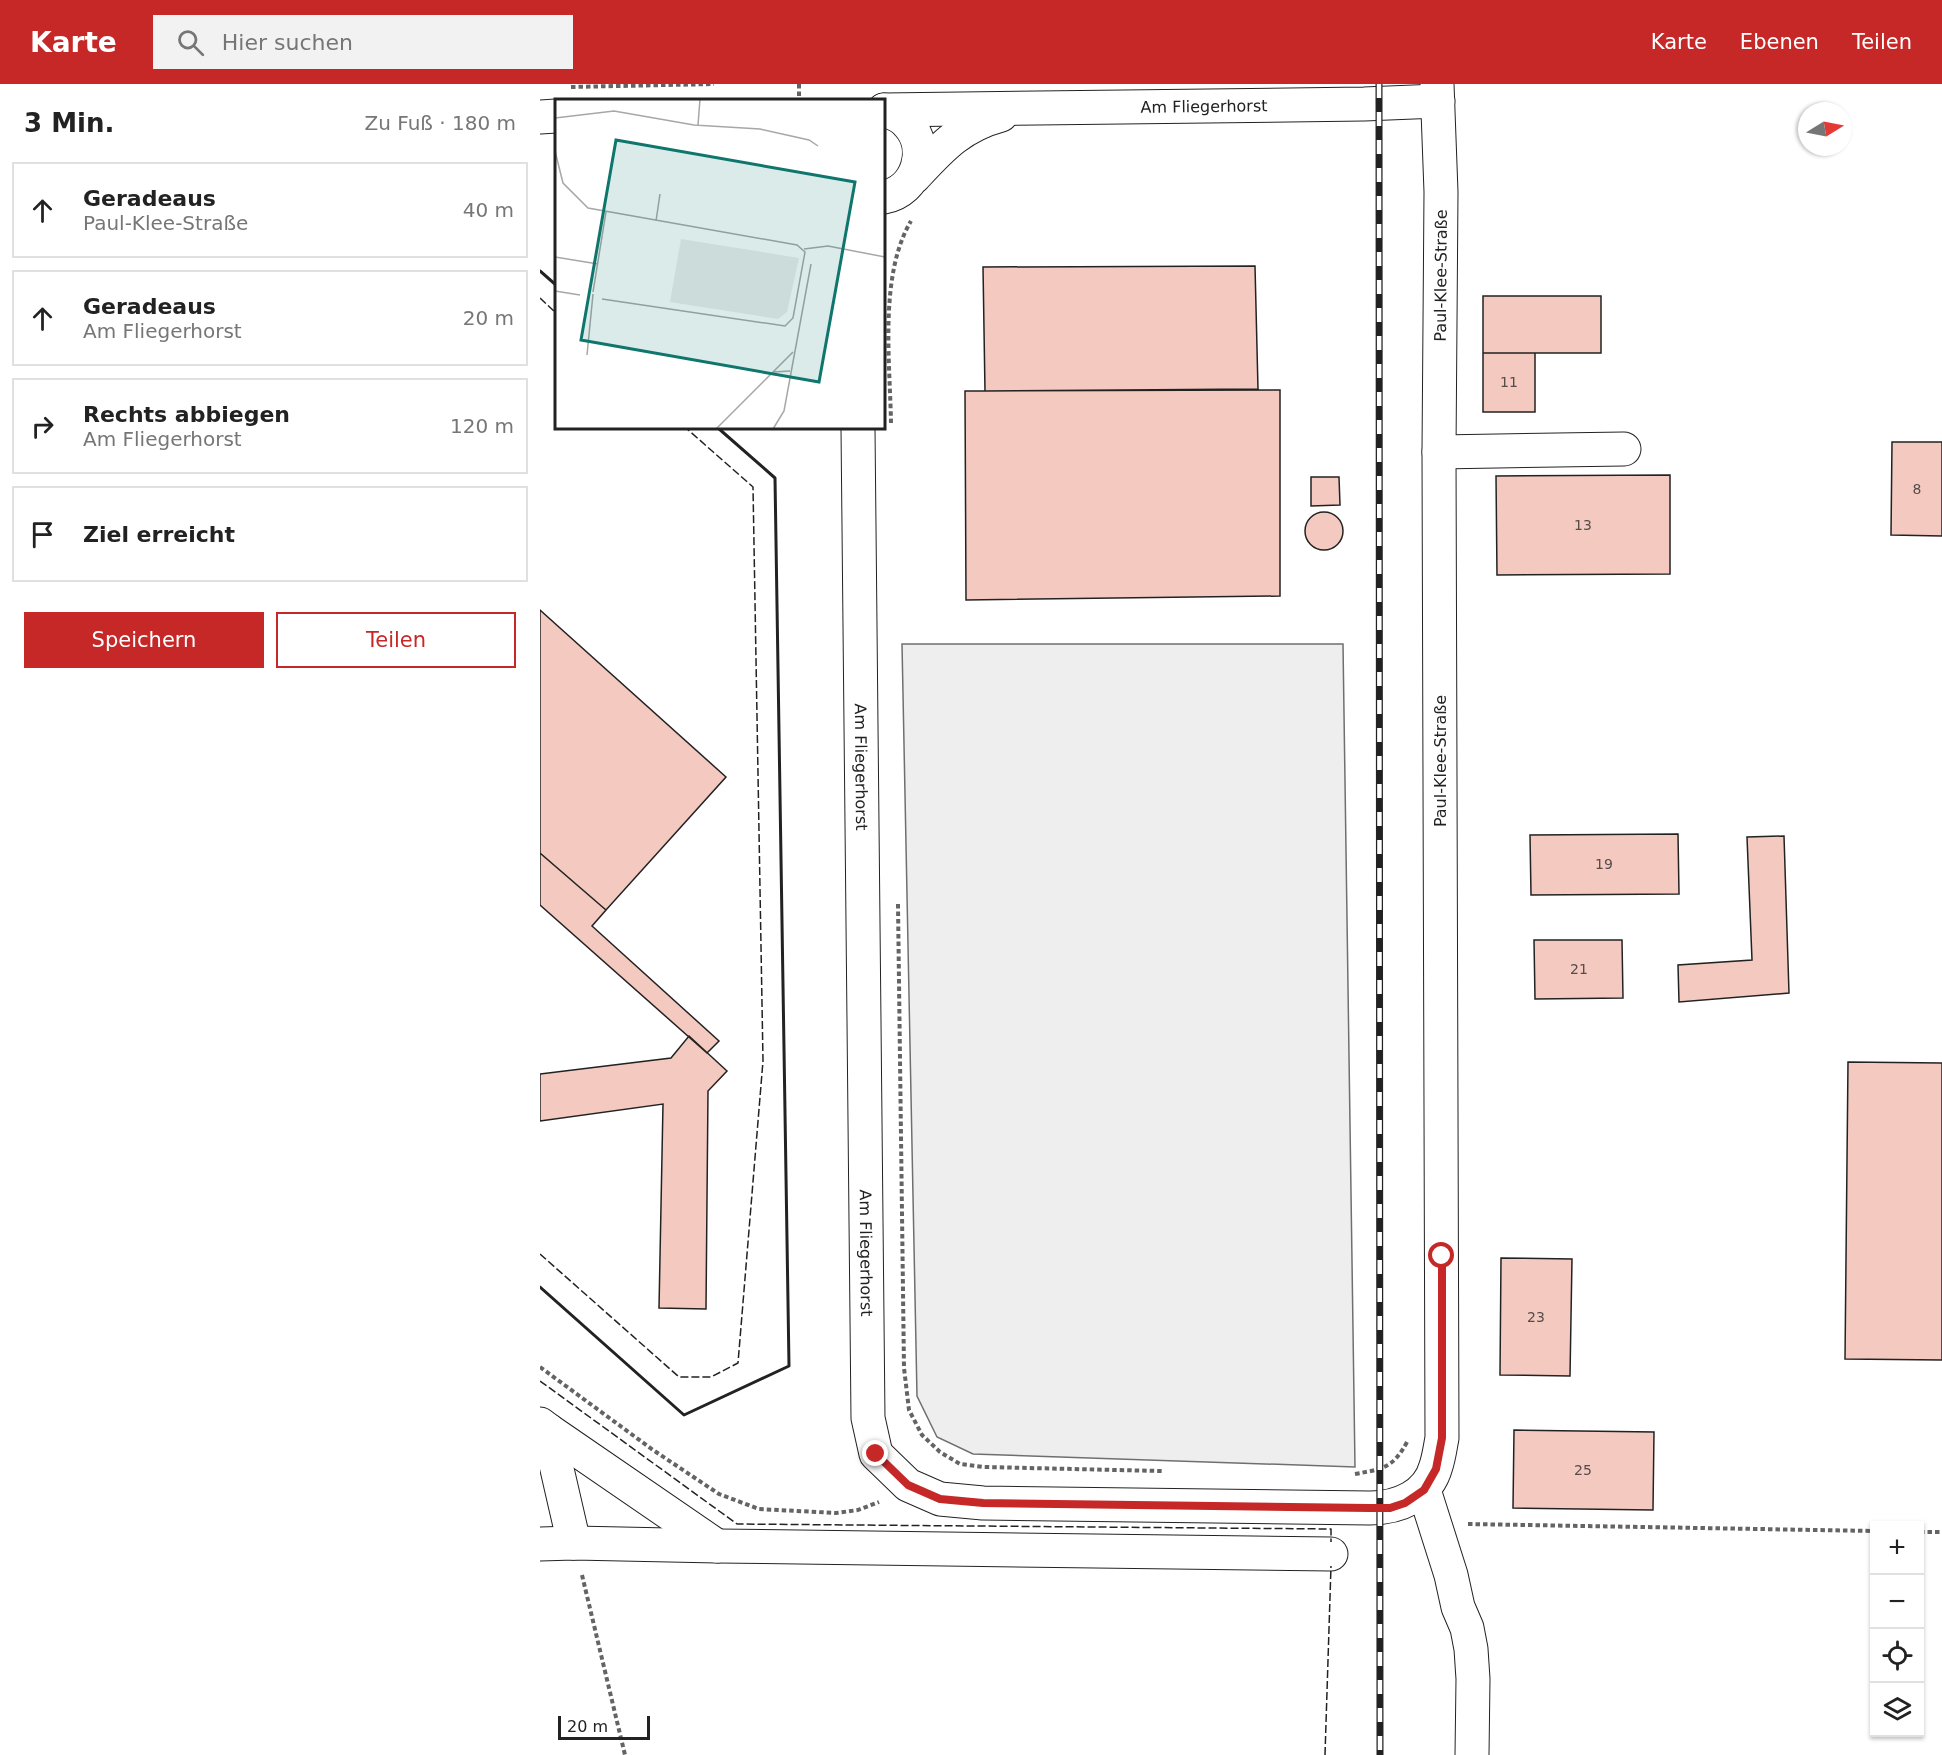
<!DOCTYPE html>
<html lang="de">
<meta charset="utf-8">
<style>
:root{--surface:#fff;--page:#f2f2f2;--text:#222;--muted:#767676;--line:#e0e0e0;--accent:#c62828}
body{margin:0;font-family:"DejaVu Sans",sans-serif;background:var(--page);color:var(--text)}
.controls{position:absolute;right:18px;bottom:18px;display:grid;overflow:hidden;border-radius:0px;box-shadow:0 2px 4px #0004}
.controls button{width:54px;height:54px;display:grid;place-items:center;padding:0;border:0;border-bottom:2px solid var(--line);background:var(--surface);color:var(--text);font:30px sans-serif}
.compass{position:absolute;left:1258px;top:18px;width:54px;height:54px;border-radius:50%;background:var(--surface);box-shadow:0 2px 4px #0004;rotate:80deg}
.scale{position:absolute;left:18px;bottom:15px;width:92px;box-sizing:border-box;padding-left:6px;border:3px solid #222;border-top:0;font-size:16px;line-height:21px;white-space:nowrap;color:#222;-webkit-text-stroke:4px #fff;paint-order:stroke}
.stop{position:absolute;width:18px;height:18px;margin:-14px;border:4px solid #c62828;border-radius:50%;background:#fff}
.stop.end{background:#c62828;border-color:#fff;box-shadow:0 2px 6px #0008}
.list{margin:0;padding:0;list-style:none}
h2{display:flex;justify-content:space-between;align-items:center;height:78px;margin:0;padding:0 24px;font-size:26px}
h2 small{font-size:20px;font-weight:400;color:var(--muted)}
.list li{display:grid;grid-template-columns:39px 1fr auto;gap:18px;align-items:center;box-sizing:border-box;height:96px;margin:0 12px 12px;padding:0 12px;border:2px solid var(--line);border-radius:0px}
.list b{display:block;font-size:22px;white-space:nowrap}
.list p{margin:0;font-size:20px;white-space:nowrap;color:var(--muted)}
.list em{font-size:20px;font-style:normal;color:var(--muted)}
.actions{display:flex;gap:12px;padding:18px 24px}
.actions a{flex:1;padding:14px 0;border:2px solid var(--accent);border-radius:0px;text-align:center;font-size:21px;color:var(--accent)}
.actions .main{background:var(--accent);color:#fff}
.icon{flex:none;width:33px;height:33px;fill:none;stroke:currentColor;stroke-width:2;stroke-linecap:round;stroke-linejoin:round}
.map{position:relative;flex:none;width:1402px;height:1671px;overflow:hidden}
header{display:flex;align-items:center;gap:36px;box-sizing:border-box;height:84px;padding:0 30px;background:var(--accent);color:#fff}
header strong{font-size:28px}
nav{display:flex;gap:33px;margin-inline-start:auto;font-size:21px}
.search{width:420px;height:54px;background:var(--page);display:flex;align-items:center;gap:15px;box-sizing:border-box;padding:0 21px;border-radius:0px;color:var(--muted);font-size:22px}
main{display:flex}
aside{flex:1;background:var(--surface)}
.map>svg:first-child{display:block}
</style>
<header>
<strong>Karte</strong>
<div class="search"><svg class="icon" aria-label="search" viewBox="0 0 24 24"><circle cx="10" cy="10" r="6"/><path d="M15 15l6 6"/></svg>Hier suchen</div>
<nav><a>Karte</a><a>Ebenen</a><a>Teilen</a></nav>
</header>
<main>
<aside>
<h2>3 Min.<small>Zu Fuß · 180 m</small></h2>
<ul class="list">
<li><svg class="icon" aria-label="ahead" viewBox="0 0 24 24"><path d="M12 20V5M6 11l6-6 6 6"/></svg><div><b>Geradeaus</b><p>Paul-Klee-Straße</p></div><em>40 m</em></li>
<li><svg class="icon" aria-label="ahead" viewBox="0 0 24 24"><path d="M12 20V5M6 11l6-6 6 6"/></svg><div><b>Geradeaus</b><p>Am Fliegerhorst</p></div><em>20 m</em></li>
<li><svg class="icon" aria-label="right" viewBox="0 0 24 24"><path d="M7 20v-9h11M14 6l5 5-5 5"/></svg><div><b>Rechts abbiegen</b><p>Am Fliegerhorst</p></div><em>120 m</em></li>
<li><svg class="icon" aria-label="arrive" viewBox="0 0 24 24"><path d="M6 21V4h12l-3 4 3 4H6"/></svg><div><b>Ziel erreicht</b></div></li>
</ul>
<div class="actions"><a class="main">Speichern</a><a>Teilen</a></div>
</aside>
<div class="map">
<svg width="1402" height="1671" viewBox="0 0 1402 1671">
<rect width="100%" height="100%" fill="#fff"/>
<path fill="#eee" stroke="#6f6f6f" stroke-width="1.5" d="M362,560H803L815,1383L433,1370L397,1353L377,1312Z"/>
<path fill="#f3c9c0" stroke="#222" stroke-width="1.5" d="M715,182L718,305L445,307L443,183Z
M943,212H1061V269H943Z
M943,269H995V328H943Z
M740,306V512L426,516L425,307Z
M1352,358H1402V452L1351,451Z
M1130,391V490L957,491L956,392Z
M771,393H799L800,421L771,422Z
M765 447a19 19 0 1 1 38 0a19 19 0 1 1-38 0Z
M0,526L186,693L66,826L0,769Z
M1138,750L1139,810L991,811L990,751Z
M1244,752L1249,909L1139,918L1138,881L1212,876L1207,753Z
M0,769L66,826L52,842L179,957L167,969L0,821Z
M994,856H1082L1083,914L995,915Z
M149,952L187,987L168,1007L166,1225L119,1224L123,1020L0,1037V990L131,974Z
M1308,978L1402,979V1276L1305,1275Z
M961,1174L1032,1175L1030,1292L960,1291Z
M974,1346L1114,1348L1113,1426L973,1424Z"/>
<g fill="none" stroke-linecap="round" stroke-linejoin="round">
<g stroke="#222" stroke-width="35">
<g id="minor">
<path id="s1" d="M344,26L824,20L898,17"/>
<path d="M344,26C353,29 362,32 368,40C391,65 377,107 344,113"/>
<path d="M0,33L16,32"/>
<path d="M374,93C401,64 420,42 461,31"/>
<path id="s2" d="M318,344L328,1334L336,1370L368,1401L400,1415L443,1419L830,1424C858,1424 888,1412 896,1382C899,1373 900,1364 902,1354L899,368L901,108L897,0"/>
<path d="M899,368L1084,365"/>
<path d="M0,1340L8,1346L34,1459"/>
<path d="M8,1346L177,1462"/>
<path d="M884,1406L911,1491L918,1523L927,1544L931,1565L933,1595L932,1671"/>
<path d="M0,1460L34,1459L177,1462L791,1470"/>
</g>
</g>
<path stroke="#646464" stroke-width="4" stroke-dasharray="4.5 3" stroke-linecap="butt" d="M259,0V16
M31,3L174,0
M351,339C350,277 339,191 371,137
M358,820L364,1284L369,1326L382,1351L400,1368L420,1380L444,1383L622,1387
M0,1283L113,1366L179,1410L219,1425L296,1429L318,1426L339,1418
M815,1390C843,1385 853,1384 867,1358
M928,1440L1334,1447
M1380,1448H1402
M42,1491L85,1671"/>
<use href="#minor" stroke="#fff" stroke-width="33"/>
<g stroke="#222" stroke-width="7">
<path id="rail" d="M839,0L840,1671"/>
</g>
<use href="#rail" stroke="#fff" stroke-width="4.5" stroke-dasharray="14" stroke-linecap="butt"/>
<path stroke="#222" stroke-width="1.5" stroke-dasharray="8 3" stroke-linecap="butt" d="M0,214L16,229
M0,1170L139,1293H171L198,1279L223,977L213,403L146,344
M0,1297L197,1440L791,1445V1458
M785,1671L791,1482"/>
<path stroke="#222" stroke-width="3" d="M0,187L16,201
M0,1203L144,1331L249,1282L235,394L178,344"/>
</g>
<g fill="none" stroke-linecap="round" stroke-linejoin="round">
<path stroke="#c62828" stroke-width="8" d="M336,1370L368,1401L400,1415L443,1419L830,1424H850L865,1419L884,1406L896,1385L902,1354V1172"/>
</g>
<g text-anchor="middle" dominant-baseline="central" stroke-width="4.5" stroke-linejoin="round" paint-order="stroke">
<g font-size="14" fill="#564c4a">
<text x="969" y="298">11</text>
<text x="1377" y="405">8</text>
<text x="1043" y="441">13</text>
<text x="1064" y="780">19</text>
<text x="1039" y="885">21</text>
<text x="996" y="1233">23</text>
<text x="1043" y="1386">25</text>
</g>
<g font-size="16" fill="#222" stroke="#fff">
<text stroke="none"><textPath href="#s1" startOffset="320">Am Fliegerhorst</textPath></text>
<text stroke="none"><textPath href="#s2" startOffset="2812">Paul-Klee-Straße</textPath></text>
<text transform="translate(900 677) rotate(-90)">Paul-Klee-Straße</text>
<text stroke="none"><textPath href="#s2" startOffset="339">Am Fliegerhorst</textPath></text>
<text stroke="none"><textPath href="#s2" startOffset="825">Am Fliegerhorst</textPath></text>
</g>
</g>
<g transform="translate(15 15)">
<rect width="330" height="330" fill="#fff"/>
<path d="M126,140L244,159L232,213L223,220L115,203Z" fill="#eee"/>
<path fill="none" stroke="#a7a7a7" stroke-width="1.5" d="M0,19L59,12L139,26L205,30L254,41L263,47M143,26L145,0M0,52L8,84L33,109L242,146L250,153L238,219L230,227L47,200M101,122L105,95M249,150L273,147L330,158M0,158L43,165M0,192L25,196M38,193L51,113M32,256L38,195M218,273L238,253M161,330L218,273L235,272M218,330L229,312L256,165"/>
<path fill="#0f766e" fill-opacity="0.15" stroke="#0f766e" stroke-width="3" d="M61,41L300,83L264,283L26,241Z"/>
<rect width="330" height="330" fill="none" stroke="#222" stroke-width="3"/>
</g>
</svg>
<div class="controls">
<button>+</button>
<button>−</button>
<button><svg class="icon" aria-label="locate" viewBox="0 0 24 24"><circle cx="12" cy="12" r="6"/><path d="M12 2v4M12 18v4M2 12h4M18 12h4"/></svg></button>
<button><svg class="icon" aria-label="layers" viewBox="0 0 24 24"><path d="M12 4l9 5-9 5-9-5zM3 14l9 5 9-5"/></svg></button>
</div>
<svg class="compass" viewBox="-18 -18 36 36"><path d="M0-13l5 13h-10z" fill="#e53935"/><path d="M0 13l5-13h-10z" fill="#767676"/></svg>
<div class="scale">20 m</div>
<div class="stop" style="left:902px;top:1172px"></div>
<div class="stop end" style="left:336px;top:1370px"></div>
</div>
</main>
